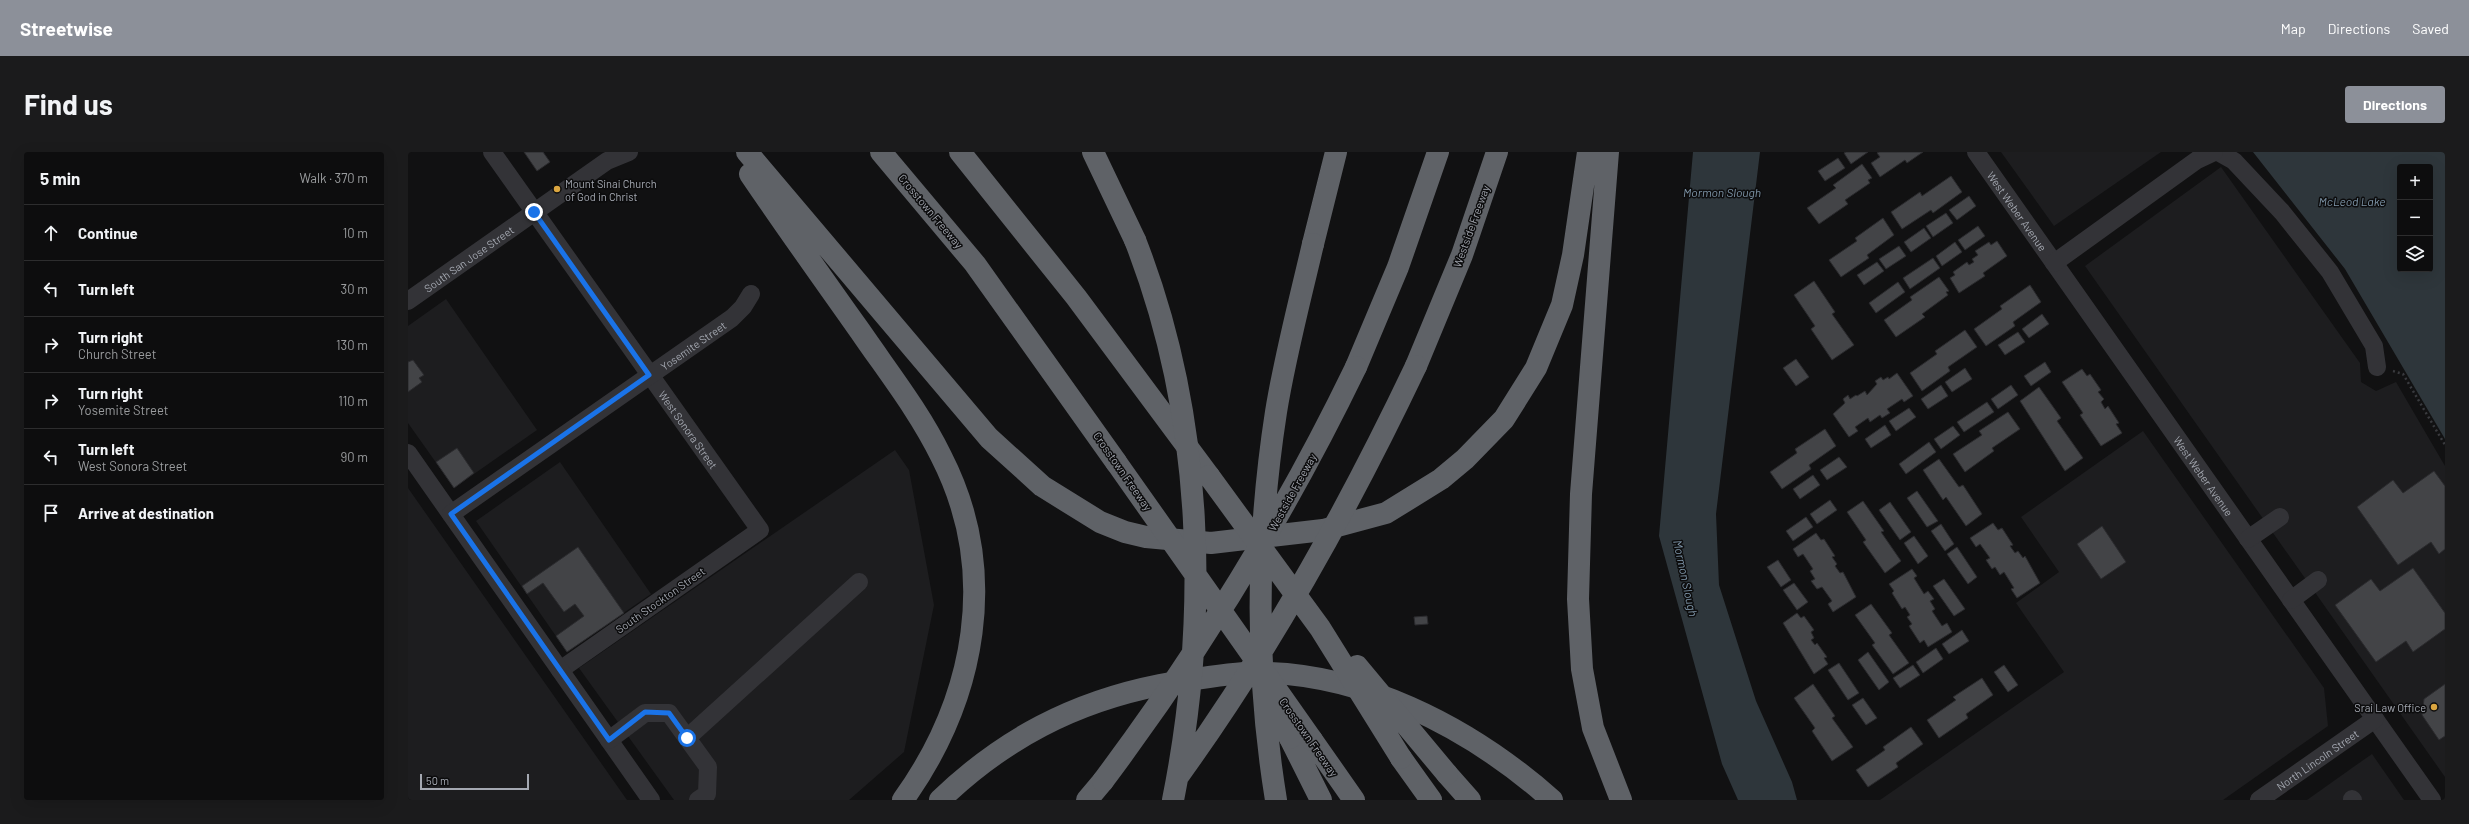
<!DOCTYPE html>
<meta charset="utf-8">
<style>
:root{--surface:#0d0d0e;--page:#1b1b1c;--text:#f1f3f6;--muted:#9a9c9e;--line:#2d2d2e;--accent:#8c9099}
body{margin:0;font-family:Barlow,sans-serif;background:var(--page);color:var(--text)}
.controls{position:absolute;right:12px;top:12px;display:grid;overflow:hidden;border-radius:4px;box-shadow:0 4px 16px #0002}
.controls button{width:36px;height:36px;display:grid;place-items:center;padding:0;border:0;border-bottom:1px solid var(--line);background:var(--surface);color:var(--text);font:20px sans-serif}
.scale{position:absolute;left:12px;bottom:10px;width:109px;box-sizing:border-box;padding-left:4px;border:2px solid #a4a8b1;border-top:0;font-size:11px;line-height:14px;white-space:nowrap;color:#a4a8b1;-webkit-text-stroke:3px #0c0c0d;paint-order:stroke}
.stop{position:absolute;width:12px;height:12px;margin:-9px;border:3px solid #1a73e8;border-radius:50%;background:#fff}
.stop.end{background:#1a73e8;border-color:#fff;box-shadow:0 1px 4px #0008}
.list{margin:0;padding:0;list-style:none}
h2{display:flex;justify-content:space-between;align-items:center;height:52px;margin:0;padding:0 16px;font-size:17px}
h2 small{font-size:13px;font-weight:400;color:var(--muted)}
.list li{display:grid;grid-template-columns:26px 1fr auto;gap:12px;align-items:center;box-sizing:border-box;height:56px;padding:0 16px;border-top:1px solid var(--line)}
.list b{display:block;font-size:15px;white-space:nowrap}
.list p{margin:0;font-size:13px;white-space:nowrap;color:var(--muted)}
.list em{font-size:13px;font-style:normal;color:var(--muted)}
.icon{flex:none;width:22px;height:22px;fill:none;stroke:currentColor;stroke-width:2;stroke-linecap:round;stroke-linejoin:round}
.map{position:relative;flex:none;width:2037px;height:648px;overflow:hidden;border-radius:4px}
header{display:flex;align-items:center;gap:24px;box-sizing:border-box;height:56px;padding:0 20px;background:var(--accent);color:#fff}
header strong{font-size:19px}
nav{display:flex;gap:22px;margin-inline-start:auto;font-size:14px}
.intro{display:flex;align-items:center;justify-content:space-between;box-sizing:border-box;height:96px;padding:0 24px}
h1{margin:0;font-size:28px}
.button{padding:10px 18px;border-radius:4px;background:var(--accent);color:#fff;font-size:14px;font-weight:700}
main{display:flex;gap:24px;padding:0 24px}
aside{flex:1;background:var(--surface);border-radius:4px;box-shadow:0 4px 16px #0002}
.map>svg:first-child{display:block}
</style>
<header>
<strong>Streetwise</strong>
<nav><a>Map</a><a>Directions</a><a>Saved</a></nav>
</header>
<div class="intro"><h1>Find us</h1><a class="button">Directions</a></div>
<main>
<aside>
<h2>5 min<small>Walk · 370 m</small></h2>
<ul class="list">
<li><svg class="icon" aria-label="ahead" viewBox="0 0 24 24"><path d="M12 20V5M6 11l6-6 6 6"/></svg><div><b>Continue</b></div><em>10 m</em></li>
<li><svg class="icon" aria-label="left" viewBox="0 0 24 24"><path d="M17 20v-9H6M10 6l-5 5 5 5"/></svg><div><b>Turn left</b></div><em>30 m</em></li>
<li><svg class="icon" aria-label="right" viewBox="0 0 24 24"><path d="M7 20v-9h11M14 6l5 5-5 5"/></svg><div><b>Turn right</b><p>Church Street</p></div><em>130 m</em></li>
<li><svg class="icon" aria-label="right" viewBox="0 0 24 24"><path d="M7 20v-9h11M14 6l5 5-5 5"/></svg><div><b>Turn right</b><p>Yosemite Street</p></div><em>110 m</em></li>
<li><svg class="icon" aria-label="left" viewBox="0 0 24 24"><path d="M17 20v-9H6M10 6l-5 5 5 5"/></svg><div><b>Turn left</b><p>West Sonora Street</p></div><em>90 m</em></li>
<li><svg class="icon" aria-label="arrive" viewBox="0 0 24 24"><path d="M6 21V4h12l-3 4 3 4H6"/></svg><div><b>Arrive at destination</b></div></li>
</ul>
</aside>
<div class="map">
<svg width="2037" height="648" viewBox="0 0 2037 648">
<rect width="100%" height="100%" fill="#111112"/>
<path fill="#1d1d1f" d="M1593,0H1753L1646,74Z
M1813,15L1952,211L1953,230L1968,239L1988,230L2037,314V625L1677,114Z
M38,147L129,278L46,336L0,271V174Z
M1735,279L1916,536L1920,574L1815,648H1472L1656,520L1608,451L1651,420L1613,365Z
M487,298L501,318L526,453L496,600L441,648H266L171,516Z
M152,310L243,442L159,500L68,369Z
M0,336L219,648H0Z
M1964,602L1996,648H1899L1944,616Z"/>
<path fill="#2e363b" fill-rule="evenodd" d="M1285,0H1352L1308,362L1311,433L1348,549L1384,630L1389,648H1330L1314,612L1251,384Z
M1845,0H2037V287L1937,117ZM1992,15H2022V117H1992Z"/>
<path fill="#434447" stroke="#2b2b2e" d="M116,0H135L142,10L129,19Z
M1438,0H1460L1443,12L1436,1Z
M1471,0H1515L1499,11L1497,8L1472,25L1463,11L1472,5L1469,1Z
M1430,6L1437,16L1417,29L1410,19Z
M1454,12L1464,26L1460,28L1462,31L1437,48L1440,52L1411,72L1399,56L1428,36L1425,33Z
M1543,24L1554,40L1525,61L1523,58L1494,77L1483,60L1512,40L1514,44Z
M1561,44L1568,54L1549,68L1541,58Z
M1538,61L1545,71L1525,85L1518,74Z
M1475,66L1486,83L1459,103L1461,106L1433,125L1421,108L1449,89L1447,86Z
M1570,74L1577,84L1557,98L1550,88Z
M1516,76L1523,86L1503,100L1496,90Z
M1589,89L1599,104L1575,121L1577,124L1551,141L1542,126L1547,123L1545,120L1559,110L1561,113L1566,110L1564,107L1570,103L1567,99L1581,90L1583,93Z
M1547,90L1554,100L1534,114L1528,104Z
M1491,94L1498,104L1478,117L1471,107Z
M1525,106L1532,116L1502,137L1495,126Z
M1469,110L1476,119L1456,133L1449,123Z
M1531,125L1541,139L1538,140L1540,143L1514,162L1517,165L1488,185L1476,168L1504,148L1502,145Z
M1406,129L1427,160L1424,162L1446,193L1424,208L1403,177L1407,174L1386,143Z
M1490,130L1497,140L1468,161L1461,151Z
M1622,133L1633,150L1605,170L1607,174L1578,194L1566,177L1594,157L1592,154Z
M1634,162L1641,172L1621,186L1614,177Z
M1557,178L1569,195L1540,215L1542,219L1514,239L1502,221L1529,202L1527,199Z
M1610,180L1617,190L1597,203L1590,193Z
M1388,207L1401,225L1388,234L1375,216Z
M5,208L16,223L11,226L14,230L0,240V210Z
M1637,210L1643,220L1623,234L1616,224Z
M1557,216L1564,227L1544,240L1537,230Z
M1674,217L1679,224L1682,222L1693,238L1690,240L1696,247L1693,250L1697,257L1700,254L1711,271L1708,272L1714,281L1693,294L1672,263L1675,261L1654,230Z
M1489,221L1505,244L1496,250L1494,247L1479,257L1482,261L1474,266L1472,263L1462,270L1460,266L1447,275L1450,279L1441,285L1425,262L1437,251L1435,247L1440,243L1442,247L1448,243L1449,244L1457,239L1459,243L1469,232L1467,229L1473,225L1475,228L1480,225L1481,227Z
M1533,233L1540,244L1520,257L1513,247Z
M1603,233L1610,243L1590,257L1583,247Z
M1631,235L1653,266L1649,269L1675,306L1657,319L1612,249Z
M1579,250L1586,260L1556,280L1549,270Z
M1501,256L1508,265L1488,279L1481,269Z
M1600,260L1612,277L1584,296L1586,299L1557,320L1545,302L1574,283L1571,279Z
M1477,273L1483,283L1463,296L1457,287Z
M1545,274L1552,283L1533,297L1526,287Z
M1417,277L1428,294L1401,313L1403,317L1374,337L1362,320L1389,301L1387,297Z
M1521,290L1528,300L1498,322L1491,312Z
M49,296L66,321L46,336L28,310Z
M1431,305L1439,315L1419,328L1412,318Z
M1531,307L1551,335L1555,333L1574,362L1558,374L1538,345L1535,348L1515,318Z
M2026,319L2037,334V397L2031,402L2023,390L1990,413L1949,355L1985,328L1995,341Z
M1405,323L1412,333L1392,347L1385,337Z
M1509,339L1530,369L1519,375L1499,346Z
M1422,348L1429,358L1409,372L1402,362Z
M1455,349L1476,379L1473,380L1493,409L1477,421L1455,390L1458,388L1439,360Z
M1482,350L1503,380L1492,388L1471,358Z
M1398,365L1405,375L1385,389L1378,379Z
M1585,371L1590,378L1594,376L1605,393L1602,394L1607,401L1610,399L1615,406L1617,404L1632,431L1609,446L1603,437L1606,436L1596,420L1592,423L1587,415L1584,417L1578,408L1582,406L1572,392L1568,395L1562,386Z
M1533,372L1546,392L1537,399L1523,379Z
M1694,374L1718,410L1693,427L1669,392Z
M1408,381L1413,388L1416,387L1427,404L1424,405L1429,412L1427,414L1432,421L1435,420L1448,445L1425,460L1420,452L1424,449L1414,435L1409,437L1403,429L1407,427L1402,419L1405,417L1395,402L1390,405L1385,397Z
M1506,384L1520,404L1510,412L1496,391Z
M170,395L216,461L159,500L148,484L176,464L167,452L156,460L135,431L119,442L114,434Z
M1549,395L1569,425L1560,432L1539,402Z
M1370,408L1383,428L1373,435L1359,415Z
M2005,416L2037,461V477L2005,500L1998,489L1968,510L1927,453L1963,427L1972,439Z
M1504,417L1509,424L1506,426L1516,442L1520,439L1526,447L1522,449L1527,457L1524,459L1534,474L1539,471L1544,480L1520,495L1516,488L1512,491L1501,474L1504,472L1499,465L1502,463L1497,455L1494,457L1484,441L1486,439L1481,432Z
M1536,427L1557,457L1546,464L1525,434Z
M1386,431L1400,450L1389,458L1375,438Z
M1463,452L1484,481L1481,483L1501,511L1485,522L1464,493L1467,491L1447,463Z
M1389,461L1393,466L1396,464L1406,478L1403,480L1406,486L1403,488L1407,493L1409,491L1419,505L1416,506L1420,512L1406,522L1375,471Z
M1019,464L1020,472L1007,473L1006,465Z
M1554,478L1561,489L1541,502L1534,492Z
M1528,496L1535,507L1515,521L1508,510Z
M1460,500L1481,530L1471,538L1450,508Z
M1431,511L1451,541L1440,548L1420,518Z
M1505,513L1512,523L1492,536L1485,526Z
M1596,513L1610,533L1600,540L1586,520Z
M1574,526L1585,543L1558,562L1560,566L1531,586L1519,568L1548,548L1545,545Z
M1405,532L1427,564L1424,566L1445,595L1424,609L1404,579L1407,576L1386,546Z
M2037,532V584L2031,588L2014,563L2016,547Z
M1455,546L1469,566L1458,573L1444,553Z
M1503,575L1515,592L1488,611L1490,615L1460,635L1448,618L1477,598L1475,595Z"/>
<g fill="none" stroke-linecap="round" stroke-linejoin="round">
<path stroke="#393a3e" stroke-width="2.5" stroke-dasharray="2 3" stroke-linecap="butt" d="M1985,219L1995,222L2037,293"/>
<g stroke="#333337" stroke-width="18">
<path id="s1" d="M84,0L352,378L152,518"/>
<path id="s2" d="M1568,0L2024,648"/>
<path d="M1810,0L1826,9L1874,60L1922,120L1966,194L1969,215"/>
<path d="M1646,111L1789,8L1806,0"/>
<path id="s3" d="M0,149L199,9L221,0"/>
<path d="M0,301L243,648"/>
<path id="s4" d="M43,362L324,166L335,155L343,142"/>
<path d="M1840,387L1872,365"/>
<path d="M1883,448L1910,428"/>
<path d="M279,586L451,430"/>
<path d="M201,588L237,561H261L300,615L299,642L290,648"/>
<path d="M1944,647L1945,648"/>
<path id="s5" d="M1851,648L1967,567"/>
</g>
<path stroke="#5f6267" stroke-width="22" d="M339,0L581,286L634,334L692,370L717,380L738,385L803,391L915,378L978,361L1033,327L1057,307L1096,267L1128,216L1154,153L1165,103L1180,0
M473,0L567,112L708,310
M552,0L668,145L801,324
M685,0L727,88
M1200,0L1173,342L1170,447L1174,517L1185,576L1213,648
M342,22C378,75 415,127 452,179C480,220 511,259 533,304C592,419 568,546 495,648
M905,92L928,0
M1008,214L1054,103L1089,0
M948,215L990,115L1030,0
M882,586L913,648
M904,588L946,648
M993,606L1023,648
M1039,622L1062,648
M532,648C595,587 666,550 752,533C780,528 808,523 836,521C949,516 1062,575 1144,648
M679,648L695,629"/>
<path stroke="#5f6267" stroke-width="22" d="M727,88C796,264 802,463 765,648
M708,310L904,588
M801,324L912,476L993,606
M949,514L1039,622
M863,549L882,586
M771,623C864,494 940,357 1008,214
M695,629C793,498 877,362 948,215
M868,648C847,519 848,389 868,260C877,204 892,148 905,92"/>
</g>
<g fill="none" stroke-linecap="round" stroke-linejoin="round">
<path stroke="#1a73e8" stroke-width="5" d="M126,60L241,223L43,362L201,588L237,560L261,561L279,586"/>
</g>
<g fill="#dba640" stroke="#0c0c0d" stroke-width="1.5">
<circle cx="149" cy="37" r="4"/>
<circle cx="2026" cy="555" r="4"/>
</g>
<g text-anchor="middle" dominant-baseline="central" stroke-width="3" stroke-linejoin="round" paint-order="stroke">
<g font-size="11" fill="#a4a8b1" stroke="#0c0c0d" text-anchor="start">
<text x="157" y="31">Mount Sinai Church<tspan x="157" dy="13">of God in Christ</tspan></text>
<text x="2018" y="555" text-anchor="end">Srai Law Office</text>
</g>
<g font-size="11" fill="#a4a8b1" stroke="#0c0c0d">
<text transform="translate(523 59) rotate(50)">Crosstown Freeway</text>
<text stroke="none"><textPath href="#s2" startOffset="72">West Weber Avenue</textPath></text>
<text transform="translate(1063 74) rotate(-70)">Westside Freeway</text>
<text stroke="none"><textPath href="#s3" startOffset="74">South San Jose Street</textPath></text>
<text stroke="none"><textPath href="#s4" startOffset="295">Yosemite Street</textPath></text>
<text stroke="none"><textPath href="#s1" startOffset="340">West Sonora Street</textPath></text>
<text transform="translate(715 319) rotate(55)">Crosstown Freeway</text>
<text stroke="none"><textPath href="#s2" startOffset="396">West Weber Avenue</textPath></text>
<text transform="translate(884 340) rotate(-61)">Westside Freeway</text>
<text transform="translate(252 448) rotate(-35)">South Stockton Street</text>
<text transform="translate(901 585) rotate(55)">Crosstown Freeway</text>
<text stroke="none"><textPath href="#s5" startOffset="71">North Lincoln Street</textPath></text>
</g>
<g font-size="12" font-style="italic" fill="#7f96a9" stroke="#0c0c0d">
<text x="1314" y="40">Mormon Slough</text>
<text x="1944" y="49">McLeod Lake</text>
<text transform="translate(1278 426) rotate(78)">Mormon Slough</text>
</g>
</g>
</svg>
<div class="controls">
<button>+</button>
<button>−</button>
<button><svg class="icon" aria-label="layers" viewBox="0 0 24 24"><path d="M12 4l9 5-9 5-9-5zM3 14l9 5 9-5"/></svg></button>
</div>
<div class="scale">50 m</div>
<div class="stop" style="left:279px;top:586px"></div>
<div class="stop end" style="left:126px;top:60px"></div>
</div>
</main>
